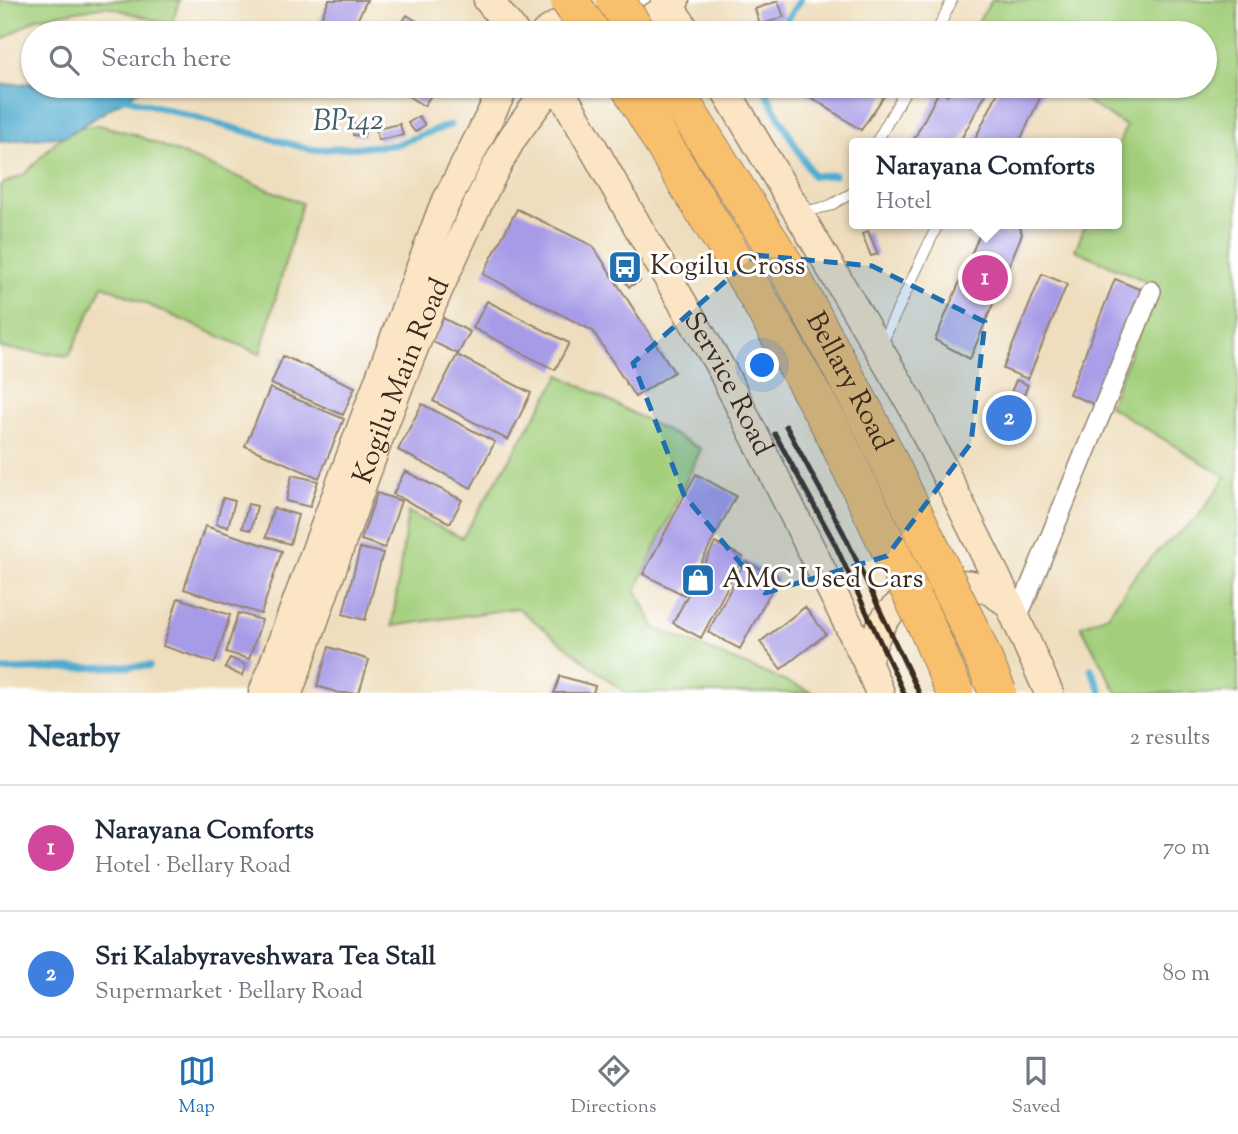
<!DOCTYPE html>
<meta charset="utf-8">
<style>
:root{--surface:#fff;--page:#f2f2f3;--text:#1f2937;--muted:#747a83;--line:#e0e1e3;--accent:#1f6fb2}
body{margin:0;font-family:"Sorts Mill Goudy",serif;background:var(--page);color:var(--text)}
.you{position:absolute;left:763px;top:366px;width:24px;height:24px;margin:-18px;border:5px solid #fff;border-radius:50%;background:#1a73e8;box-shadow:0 0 0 10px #1a73e833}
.badge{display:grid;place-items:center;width:46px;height:46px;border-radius:50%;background:var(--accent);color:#fff;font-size:23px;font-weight:700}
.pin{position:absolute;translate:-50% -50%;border:4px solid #fff;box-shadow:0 2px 7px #0006}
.popup{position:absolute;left:849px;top:138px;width:273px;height:91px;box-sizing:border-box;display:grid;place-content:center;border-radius:7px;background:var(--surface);filter:drop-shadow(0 2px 5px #0005);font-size:23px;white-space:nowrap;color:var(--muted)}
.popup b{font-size:26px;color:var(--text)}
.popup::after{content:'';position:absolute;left:50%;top:100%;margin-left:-14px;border:14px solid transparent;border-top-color:var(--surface)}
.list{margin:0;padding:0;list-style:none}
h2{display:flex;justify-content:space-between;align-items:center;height:91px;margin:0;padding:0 28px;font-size:30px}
h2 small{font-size:23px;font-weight:400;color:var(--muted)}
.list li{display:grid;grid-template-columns:46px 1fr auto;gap:21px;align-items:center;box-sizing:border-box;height:126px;padding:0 28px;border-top:2px solid var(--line)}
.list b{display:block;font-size:26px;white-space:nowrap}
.list p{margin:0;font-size:23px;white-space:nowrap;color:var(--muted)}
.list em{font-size:23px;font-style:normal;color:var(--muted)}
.icon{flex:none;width:38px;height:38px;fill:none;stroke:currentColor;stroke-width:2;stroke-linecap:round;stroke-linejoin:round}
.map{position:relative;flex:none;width:1238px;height:693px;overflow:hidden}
.search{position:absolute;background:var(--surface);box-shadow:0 2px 5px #0004;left:21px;right:21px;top:21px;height:77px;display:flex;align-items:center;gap:18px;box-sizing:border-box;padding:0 24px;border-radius:38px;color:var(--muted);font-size:26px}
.sheet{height:343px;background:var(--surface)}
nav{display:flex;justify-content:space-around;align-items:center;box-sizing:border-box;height:98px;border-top:2px solid var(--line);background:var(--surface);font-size:19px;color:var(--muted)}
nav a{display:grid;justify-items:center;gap:4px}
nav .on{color:var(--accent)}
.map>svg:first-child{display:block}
</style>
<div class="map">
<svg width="1238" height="693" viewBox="0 0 1238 693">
<rect width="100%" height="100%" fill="#fff"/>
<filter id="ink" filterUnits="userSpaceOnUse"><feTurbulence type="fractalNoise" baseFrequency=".0143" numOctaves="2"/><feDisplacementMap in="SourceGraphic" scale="14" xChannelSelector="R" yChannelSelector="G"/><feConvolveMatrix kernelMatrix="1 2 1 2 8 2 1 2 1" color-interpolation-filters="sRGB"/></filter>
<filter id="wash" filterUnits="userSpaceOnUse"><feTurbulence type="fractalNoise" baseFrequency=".00686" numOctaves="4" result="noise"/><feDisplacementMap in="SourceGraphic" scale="28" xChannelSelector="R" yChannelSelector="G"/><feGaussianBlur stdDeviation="1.57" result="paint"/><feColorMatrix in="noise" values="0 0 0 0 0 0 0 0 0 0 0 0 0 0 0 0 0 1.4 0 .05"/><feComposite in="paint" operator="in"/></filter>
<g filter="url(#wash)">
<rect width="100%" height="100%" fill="#eedebe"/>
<path fill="#a3cf7c" stroke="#6f7c4d" stroke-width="2" d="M0,0H180L171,25L106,6L37,18L0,41Z
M992,0H1238V693H1117L1081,626L1108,615L1137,573L1160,549L1197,518L1226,477L1109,406L1157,286L1075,250L1086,224H1116V151L1126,126L1061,86H1205V33H975L972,31Z
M99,125L133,134L302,203L260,354L103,285L69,356L0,348V185L25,174L55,142L78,128Z
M560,375L701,449L636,590L655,628L814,693H625L518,608L392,626L408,512L462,538Z"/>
<path fill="#50abce" stroke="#466a76" stroke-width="2" d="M33,83V86H146L66,136L0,142V85Z"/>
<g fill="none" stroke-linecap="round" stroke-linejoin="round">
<path stroke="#50abce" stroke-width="7" d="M778,33L800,0
M763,86L774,108L813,176L834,175
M118,98H126L312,150L394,145L450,125
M1091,669L1102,693
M0,670L149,666"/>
</g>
<g id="blocks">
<path fill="#a79be7" d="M329,0H367L351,33L320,20Z
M778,1L784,17L760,25L755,9Z
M407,15L435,33H395Z
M392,86H437L424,106Z
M794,86H891L861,130Z
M952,86H990L959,143H912L939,91L947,95Z
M1001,86H1031L1043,91L1019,143H973Z
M419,116L425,125L415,132L408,123Z
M354,124L365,125L364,136L353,135Z
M400,124L403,135L378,140L376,129Z
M517,209L593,246L674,372L635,397L593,331L483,274Z
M984,224H1019L1022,234L970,359L935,340Z
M868,231L878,254L871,256L862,234Z
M625,257L640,281L629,287L614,264Z
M1042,274L1067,284L1028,379L1003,369Z
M1115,279L1144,291L1098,406L1069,394Z
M487,301L569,343L555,370L473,328Z
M443,318L470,332L458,354L431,341Z
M457,355L531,393L508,440L433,401Z
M283,356L355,387L343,415L271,384Z
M1016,380L1028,385L1011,427L999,422Z
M270,388L344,419L319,478L245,446Z
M422,404L495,442L471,488L398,450Z
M405,471L462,500L450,523L393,494Z
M696,474L736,496L684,595L643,574Z
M292,475L318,481L310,507L286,501Z
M377,493L401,501L385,548L361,540Z
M223,498L235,501L228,527L216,524Z
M248,504L257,506L251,530L242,528Z
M273,508L298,515L290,544L266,537Z
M205,526L282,551L261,614L184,589Z
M715,543L743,557L701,638L673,623Z
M360,548L383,553L365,620L343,614Z
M745,561L778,578L740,649L708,632Z
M178,598L230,615L215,663L163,646Z
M805,607L826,634L781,669L760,642Z
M238,613L262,620L249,659L226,652Z
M329,647L369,660L359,693H339L317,686Z
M230,658L246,665L242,676L225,668Z
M560,676L595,686L593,693H554Z"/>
</g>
</g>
<g filter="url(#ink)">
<use href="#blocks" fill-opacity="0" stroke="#94846e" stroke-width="2"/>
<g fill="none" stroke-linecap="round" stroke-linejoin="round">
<g stroke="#94846e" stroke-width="12">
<path id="lane" d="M936,33L952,0
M876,143L908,86
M803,212L829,206L854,192
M881,345L938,224"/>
</g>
<g stroke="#94846e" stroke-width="22">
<path id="street" d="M1016,621L1151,291"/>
</g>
<g stroke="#94846e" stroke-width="31">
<g id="secondary">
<path d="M488,0L515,33"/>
<path d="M665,0L688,33"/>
<path d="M545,33L596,0"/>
<path d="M628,33L669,7L675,0"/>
<path id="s1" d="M558,86L642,234L722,370L867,662L880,693"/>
<path d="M723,86L910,402L1009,603L1049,693"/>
<path d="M867,662C872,645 878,626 890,613C913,590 955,576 986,589C994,592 1001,599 1009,603"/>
<path d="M263,693L442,210L505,86"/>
<path id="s2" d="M288,693C339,553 384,411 445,275C466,229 487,181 513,137C525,120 538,103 551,86"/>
</g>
</g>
<use href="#lane" stroke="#fff" stroke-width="10"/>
<use href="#street" stroke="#fff" stroke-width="19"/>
<use href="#secondary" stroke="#fce5c4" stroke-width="28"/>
<path stroke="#3b2a1e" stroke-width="5" d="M786,426L844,534L919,693
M775,434L833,540L904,693"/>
<g stroke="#94846e" stroke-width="39" stroke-linecap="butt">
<g id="highway-bridge">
<path d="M569,0L592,33"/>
<path d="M615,0L638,33"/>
<path d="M629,86L687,184L754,291L832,429L927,627L955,693"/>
<path id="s3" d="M671,86L787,268L867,416L974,637L998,693"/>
</g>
</g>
<use href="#highway-bridge" stroke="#f8bf6c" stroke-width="37"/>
</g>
</g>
<path fill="#1f6fb2" fill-opacity="0.2" stroke="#1f6fb2" stroke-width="5" stroke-dasharray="14 9" stroke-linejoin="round" d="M755,255L872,266L985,322L971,443L887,556L765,593L684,495L633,363Z"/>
<defs>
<g id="bus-square" transform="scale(1.75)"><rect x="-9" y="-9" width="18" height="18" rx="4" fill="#1f6fb2" stroke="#fff"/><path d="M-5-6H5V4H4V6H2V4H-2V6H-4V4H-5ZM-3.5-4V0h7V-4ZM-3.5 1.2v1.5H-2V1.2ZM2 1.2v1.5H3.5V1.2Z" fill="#fff"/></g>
<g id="shop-square" transform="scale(1.75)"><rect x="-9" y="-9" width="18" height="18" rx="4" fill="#1f6fb2" stroke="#fff"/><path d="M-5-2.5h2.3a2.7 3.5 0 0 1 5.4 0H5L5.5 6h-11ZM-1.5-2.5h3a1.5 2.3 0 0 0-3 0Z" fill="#fff"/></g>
</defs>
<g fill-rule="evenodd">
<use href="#bus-square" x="625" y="267"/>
<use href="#shop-square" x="698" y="580"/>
</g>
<g text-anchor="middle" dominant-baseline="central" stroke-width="6" stroke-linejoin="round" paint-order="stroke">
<g font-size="28" fill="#3b2a1e" stroke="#fff" text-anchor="start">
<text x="650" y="267">Kogilu Cross</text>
<text x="722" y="580">AMC Used Cars</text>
</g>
<g font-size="28" fill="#3b2a1e" stroke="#fff">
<text stroke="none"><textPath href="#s2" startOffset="332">Kogilu Main Road</textPath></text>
<text stroke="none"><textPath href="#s3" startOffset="345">Bellary Road</textPath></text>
<text stroke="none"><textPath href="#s1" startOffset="343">Service Road</textPath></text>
</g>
<g font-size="30" font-style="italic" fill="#435e64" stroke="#fff">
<text transform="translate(348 122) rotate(-1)">BP142</text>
</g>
</g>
</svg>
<div class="you"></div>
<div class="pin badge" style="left:985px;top:278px;background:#d1479c">1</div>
<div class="popup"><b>Narayana Comforts</b>Hotel</div>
<div class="pin badge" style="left:1009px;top:418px;background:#3f7fe0">2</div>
<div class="search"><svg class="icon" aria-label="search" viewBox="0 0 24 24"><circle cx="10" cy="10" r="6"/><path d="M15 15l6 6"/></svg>Search here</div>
</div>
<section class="sheet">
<h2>Nearby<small>2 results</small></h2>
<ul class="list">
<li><span class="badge" style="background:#d1479c">1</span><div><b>Narayana Comforts</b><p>Hotel · Bellary Road</p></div><em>70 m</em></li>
<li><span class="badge" style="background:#3f7fe0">2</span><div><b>Sri Kalabyraveshwara Tea Stall</b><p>Supermarket · Bellary Road</p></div><em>80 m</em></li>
</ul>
</section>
<nav>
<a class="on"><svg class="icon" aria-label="map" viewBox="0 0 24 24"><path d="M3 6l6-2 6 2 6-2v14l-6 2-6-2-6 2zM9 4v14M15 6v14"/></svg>Map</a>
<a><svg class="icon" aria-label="directions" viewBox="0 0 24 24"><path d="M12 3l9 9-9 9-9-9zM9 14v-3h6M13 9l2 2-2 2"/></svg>Directions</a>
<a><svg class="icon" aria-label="saved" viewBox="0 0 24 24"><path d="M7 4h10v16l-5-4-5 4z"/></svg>Saved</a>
</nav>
